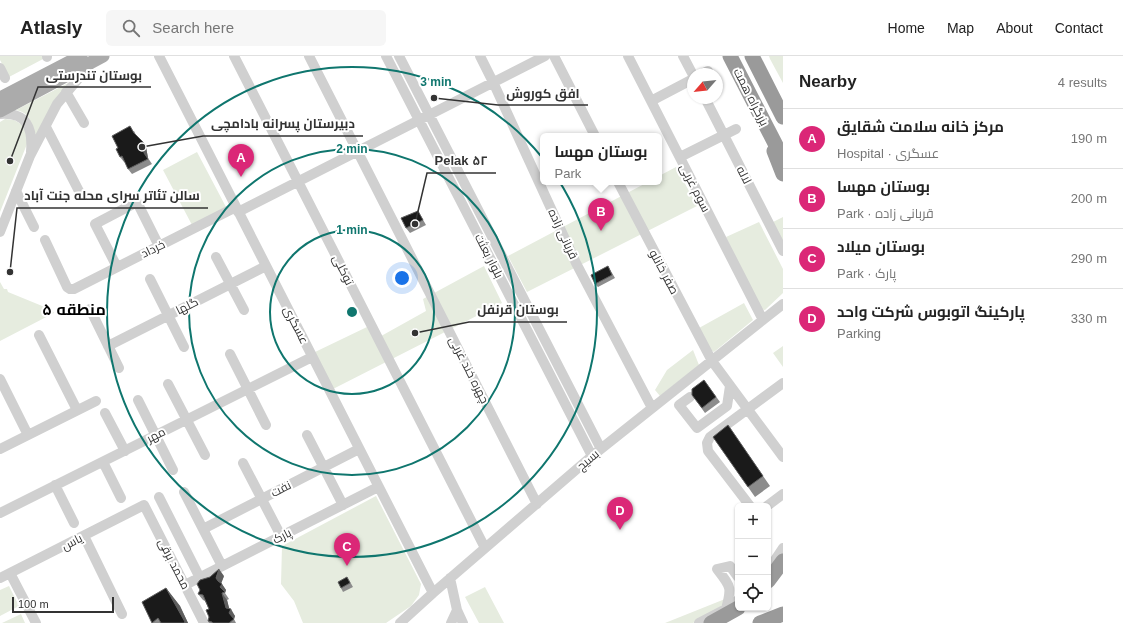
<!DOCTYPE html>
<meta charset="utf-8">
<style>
:root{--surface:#fff;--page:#f6f6f6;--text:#222;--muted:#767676;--line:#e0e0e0;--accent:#db2777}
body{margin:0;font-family:Helvetica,Cairo,sans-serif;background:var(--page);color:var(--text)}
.controls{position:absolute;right:12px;bottom:12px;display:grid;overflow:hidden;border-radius:6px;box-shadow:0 1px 3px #0004}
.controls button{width:36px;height:36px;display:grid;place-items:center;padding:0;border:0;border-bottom:1px solid var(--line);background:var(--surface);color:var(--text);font:20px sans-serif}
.compass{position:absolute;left:687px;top:12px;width:36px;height:36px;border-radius:50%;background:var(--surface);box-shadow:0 1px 3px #0004;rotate:242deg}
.scale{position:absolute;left:12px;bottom:10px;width:102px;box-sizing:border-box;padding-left:4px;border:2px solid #333;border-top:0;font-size:11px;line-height:14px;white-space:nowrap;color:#333;-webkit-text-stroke:3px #fff;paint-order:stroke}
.you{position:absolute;left:402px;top:222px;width:14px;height:14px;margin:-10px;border:3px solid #fff;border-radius:50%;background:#1a73e8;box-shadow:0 0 0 6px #1a73e833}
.badge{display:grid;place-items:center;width:26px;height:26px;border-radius:50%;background:var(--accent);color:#fff;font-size:13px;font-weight:700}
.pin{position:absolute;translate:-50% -33px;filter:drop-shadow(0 1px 2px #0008)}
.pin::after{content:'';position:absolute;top:21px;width:14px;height:12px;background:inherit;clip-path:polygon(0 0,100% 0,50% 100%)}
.popup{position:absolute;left:540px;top:77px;width:122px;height:52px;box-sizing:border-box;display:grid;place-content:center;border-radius:6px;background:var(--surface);filter:drop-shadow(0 1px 3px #0005);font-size:13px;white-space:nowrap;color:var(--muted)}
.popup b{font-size:15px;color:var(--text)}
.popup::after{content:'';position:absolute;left:50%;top:100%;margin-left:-8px;border:8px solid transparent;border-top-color:var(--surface)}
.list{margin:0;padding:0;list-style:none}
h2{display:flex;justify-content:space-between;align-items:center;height:52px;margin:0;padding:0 16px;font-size:17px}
h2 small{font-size:13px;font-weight:400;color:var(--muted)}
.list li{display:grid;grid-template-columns:26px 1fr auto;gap:12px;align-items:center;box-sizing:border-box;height:60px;padding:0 16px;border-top:1px solid var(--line)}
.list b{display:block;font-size:15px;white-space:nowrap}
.list p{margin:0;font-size:13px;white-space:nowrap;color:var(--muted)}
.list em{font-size:13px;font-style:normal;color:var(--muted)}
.icon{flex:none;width:22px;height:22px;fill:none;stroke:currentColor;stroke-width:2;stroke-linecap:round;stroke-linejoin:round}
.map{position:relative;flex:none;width:783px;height:567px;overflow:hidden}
header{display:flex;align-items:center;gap:24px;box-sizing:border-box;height:56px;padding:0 20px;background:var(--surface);border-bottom:1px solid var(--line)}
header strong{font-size:19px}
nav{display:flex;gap:22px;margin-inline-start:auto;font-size:14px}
.search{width:280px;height:36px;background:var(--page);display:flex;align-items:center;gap:10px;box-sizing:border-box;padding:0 14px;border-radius:6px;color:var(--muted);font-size:15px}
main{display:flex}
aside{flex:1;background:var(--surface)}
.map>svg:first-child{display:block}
</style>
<header>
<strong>Atlasly</strong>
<div class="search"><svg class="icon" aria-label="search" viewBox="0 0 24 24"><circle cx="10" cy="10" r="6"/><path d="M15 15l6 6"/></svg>Search here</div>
<nav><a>Home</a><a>Map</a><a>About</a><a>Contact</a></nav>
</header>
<main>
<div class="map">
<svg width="783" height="567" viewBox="0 0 783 567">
<rect width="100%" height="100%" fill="#fff"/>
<path fill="#e6ecdf" d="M0,0H42L43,3L9,21L0,4Z
M769,0H783V27L770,3Z
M74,24L39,76L34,80C31,67 31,57 16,54Z
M5,63L14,64L21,68L27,75V88L0,156V66Z
M197,96L226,151L192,169L163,114Z
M676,111L697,150L527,236L508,200L648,126H659V120Z
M783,161V192L771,167Z
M759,166L783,213V237L765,254L761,253L726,181Z
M484,210L502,247L333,333L315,296L367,271L374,284L426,255L423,243Z
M0,226L4,233H7L8,236L52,254L54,257L0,285Z
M744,247L753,264L714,296L708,293L699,272Z
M783,290V311L773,297Z
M693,294L699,309L660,340L655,334L667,314Z
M376,440L421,528L419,539L411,550L386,567H303L294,545L281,528L282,490Z
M9,530L19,550L0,560V534Z
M485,531L504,567H479L465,541Z
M725,543V549L709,560L693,567H665Z
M21,558L25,567H2Z"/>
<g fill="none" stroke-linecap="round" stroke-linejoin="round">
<path stroke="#d0d0d0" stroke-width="10" d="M47,0V1
M159,0L433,537
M234,0L485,492
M309,0L537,448
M386,0L592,400
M399,0L601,393
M480,0L493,26L576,207L652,352
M554,0L595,80
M628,0L763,264
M683,0L693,19
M0,12L5,22
M702,18L708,15
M66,36L84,67
M705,42L783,195
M651,45L693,23
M0,58C27,56 33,72 31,96
M46,71L82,141
M680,101L736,73
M618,126L712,305L783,401
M16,135L34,171
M238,156L545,0
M0,176L30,100L57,48L89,10
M45,184L67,231L70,233H74L236,151
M216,201L244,254
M117,211L95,168L137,146L159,190
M150,223L184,291
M90,253L119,312
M39,279L77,354
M108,290L266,210
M230,298L266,369
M0,323L28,379
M168,328L205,399
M690,341L679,349L697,372L727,350L730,330
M138,344L173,414
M105,357L125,395
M307,379L343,449
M0,393L96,345
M103,406L121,442
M243,407L281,480
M55,429L74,467
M184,436L222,510
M159,441L200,522
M750,450L708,395L707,387L710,381L783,327
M767,450L783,438
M0,457L312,301
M203,473L359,393
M84,480L122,558
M771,510L783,492
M10,517L36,567
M0,522L144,449L204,567
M450,522L457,554L463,567
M185,529L378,431
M726,553C732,531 731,531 717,513L730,510L738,521
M400,567L433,537L592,400L783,248
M451,567L457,554
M699,567L726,553L738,544"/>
<path stroke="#ababab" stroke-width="13" d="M0,42L81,0
M0,55L103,0"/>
<path stroke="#9a9a9a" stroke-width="15" d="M730,0L783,103
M752,0L783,61
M774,95L783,118
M768,525L783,505
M711,567L738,552
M760,567L783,558"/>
</g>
<path fill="#8c8c8c" d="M134,75L136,79L143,86L146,91L148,102L152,108L132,118L128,113L125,105L124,106L120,101L118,92Z
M418,155L426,169L410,177L406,172Z
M608,210L615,222L598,231L595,228Z
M704,324L720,346L705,357L692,339Z
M728,369L770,430L755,441L713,381Z
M224,520L221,527L226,534L225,537L229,543L227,544L229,553L235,560L234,563L236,567H209L208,565L209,561V553L205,545L203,544L198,538Z
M349,524L353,531L343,536L341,532Z
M166,532L180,550L188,567H152Z"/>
<path fill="#5f5f5f" d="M143,86L146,91L148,102L144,97Z
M219,513L224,520L221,528H222L226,534L225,537L220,531L216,522Z
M166,532L180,550L188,567H185Z
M222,537L227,544L230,555L231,553L235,560L234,563L229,557L226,552Z"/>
<path fill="#1a1a1a" stroke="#5f5f5f" d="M130,70L134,77L143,86L144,97L148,103L128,113L122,100L120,101L116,93L118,92L112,80Z
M418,155L423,164L406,172L401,162Z
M608,210L612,219L595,228L591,219Z
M704,324L716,341L702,352L692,339V333Z
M728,369L763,420L748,431L713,381Z
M219,513L216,522L218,525L222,528L220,531L225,536L222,537L226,552L231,553L229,557L234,563L229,567H213L212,566L208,565L209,561L206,554L209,553L203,539L198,538L200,534L197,528L200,524L210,521Z
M347,521L350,527L341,532L338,526Z
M166,532L185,566L184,567H161L158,562L152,567L142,546Z"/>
<g fill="none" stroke="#0f766e" stroke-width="2">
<circle cx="352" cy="256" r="82"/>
<circle cx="352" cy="256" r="163"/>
<circle cx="352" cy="256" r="245"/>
</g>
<g text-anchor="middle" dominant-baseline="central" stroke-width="4" stroke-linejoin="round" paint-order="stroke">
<g font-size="12" fill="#333" stroke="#fff">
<text transform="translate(751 41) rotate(63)">بزرگراه همت</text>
<text transform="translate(744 119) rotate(63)">لاله</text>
<text transform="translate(695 132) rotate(63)">سوم غربی</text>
<text transform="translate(563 178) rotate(65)">قربانی زاده</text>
<text transform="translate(153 193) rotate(-26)">خرداد</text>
<text transform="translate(489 200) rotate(63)">بلوار بعثت</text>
<text transform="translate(343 214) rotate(63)">توکلی</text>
<text transform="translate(664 216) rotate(62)">صفر خانلو</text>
<text transform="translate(187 250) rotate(-27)">گلها</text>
<text transform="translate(296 269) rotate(63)">عسگری</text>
<text transform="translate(469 314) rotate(63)">چهره خند غربی</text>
<text transform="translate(156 379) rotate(-27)">مهر</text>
<text transform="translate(588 404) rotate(-40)">بسیج</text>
<text transform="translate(281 433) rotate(-27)">نفت</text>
<text transform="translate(282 480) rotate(-27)">پارک</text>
<text transform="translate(72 486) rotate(-27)">یاس</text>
<text transform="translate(174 508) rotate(63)">محمد برقی</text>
</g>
<g font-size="16" font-weight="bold" fill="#000" stroke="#fff">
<text x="74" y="253">منطقه ۵</text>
</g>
</g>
<circle cx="352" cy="256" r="6" fill="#0f766e" stroke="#fff" stroke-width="2"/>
<g font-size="12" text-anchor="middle" font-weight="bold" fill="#0f766e" stroke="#fff" stroke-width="4" stroke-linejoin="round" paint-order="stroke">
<text x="436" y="30">3 min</text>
<text x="352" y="97">2 min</text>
<text x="352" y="178">1 min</text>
</g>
<path fill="none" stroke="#333" stroke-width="1.5" d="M10 105L38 31H151M434 42L498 49H588M142 91L203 80H363M415 168L427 117H496M10 216L17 152H208M415 277L469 266H567"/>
<g fill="#333" stroke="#fff" stroke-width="1.5">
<circle cx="10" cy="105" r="4"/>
<circle cx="434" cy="42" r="4"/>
<circle cx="142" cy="91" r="4"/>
<circle cx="415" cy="168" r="4"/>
<circle cx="10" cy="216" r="4"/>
<circle cx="415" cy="277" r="4"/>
</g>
<g font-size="13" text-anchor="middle" font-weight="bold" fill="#333" stroke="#fff" stroke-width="4" stroke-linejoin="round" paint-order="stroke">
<text x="94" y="24">بوستان تندرستی</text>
<text x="543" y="42">افق کوروش</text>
<text x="283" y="72">دبیرستان پسرانه بادامچی</text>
<text x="461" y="109">Pelak ۵۲</text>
<text x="112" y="144">سالن تئاتر سرای محله جنت آباد</text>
<text x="518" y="258">بوستان قرنفل</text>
</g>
</svg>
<div class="controls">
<button>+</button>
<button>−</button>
<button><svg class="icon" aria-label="locate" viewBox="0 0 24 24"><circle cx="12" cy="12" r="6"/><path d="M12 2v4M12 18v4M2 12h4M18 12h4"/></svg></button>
</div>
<svg class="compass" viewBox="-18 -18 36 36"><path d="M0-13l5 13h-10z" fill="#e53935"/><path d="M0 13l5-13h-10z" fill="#767676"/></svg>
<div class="scale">100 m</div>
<div class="you"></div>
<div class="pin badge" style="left:241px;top:121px">A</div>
<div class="pin badge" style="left:601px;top:175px">B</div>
<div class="popup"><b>بوستان مهسا</b>Park</div>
<div class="pin badge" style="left:347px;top:510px">C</div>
<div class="pin badge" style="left:620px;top:474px">D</div>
</div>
<aside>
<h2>Nearby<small>4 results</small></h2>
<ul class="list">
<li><span class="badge">A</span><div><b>مرکز خانه سلامت شقایق</b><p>Hospital · عسگری</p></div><em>190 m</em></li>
<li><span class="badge">B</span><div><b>بوستان مهسا</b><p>Park · قربانی زاده</p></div><em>200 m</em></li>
<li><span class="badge">C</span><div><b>بوستان میلاد</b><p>Park · پارک</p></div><em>290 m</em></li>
<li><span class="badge">D</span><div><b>پارکینگ اتوبوس شرکت واحد</b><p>Parking</p></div><em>330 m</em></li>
</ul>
</aside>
</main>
